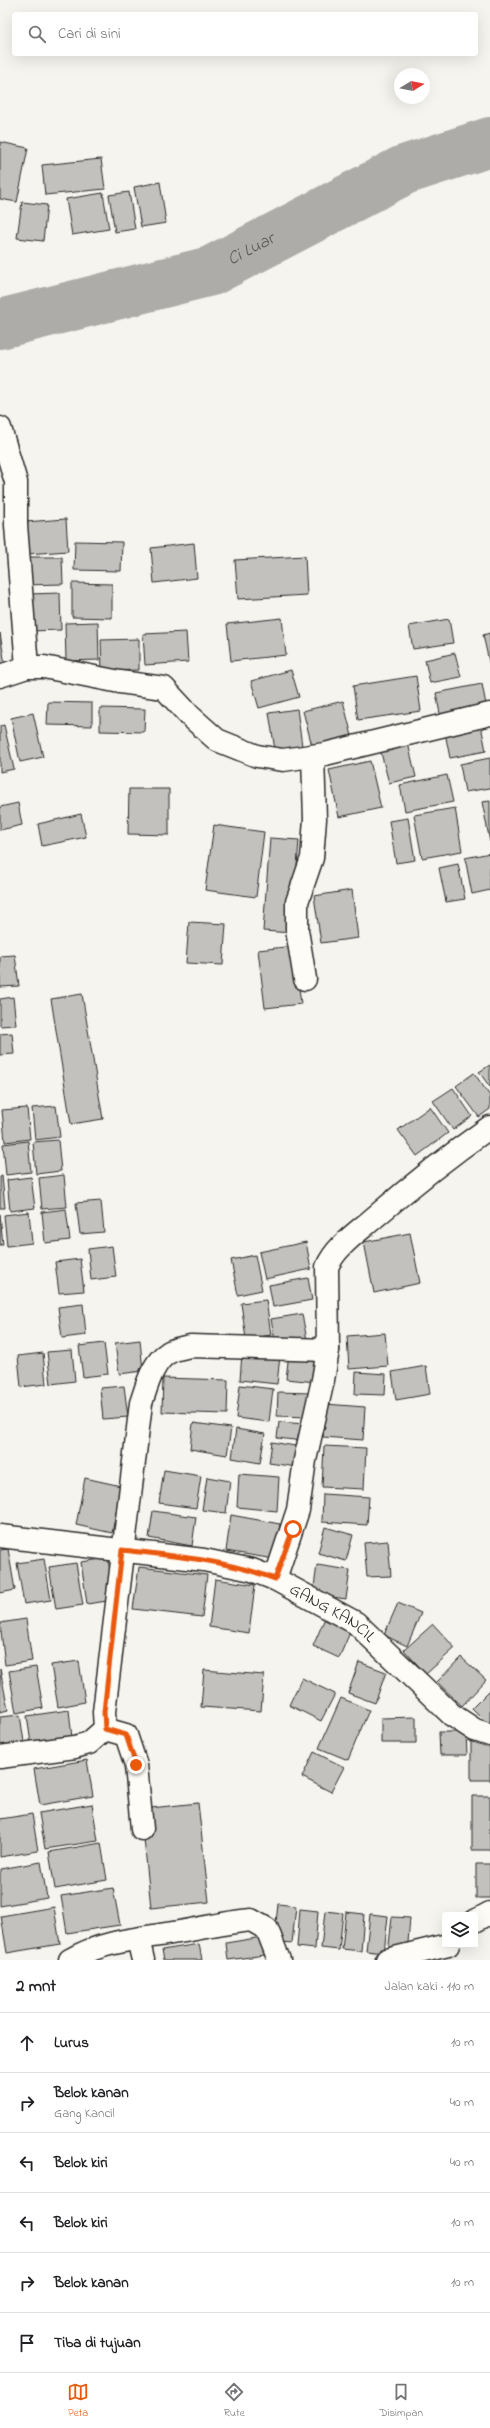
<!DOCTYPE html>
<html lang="id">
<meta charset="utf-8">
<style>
:root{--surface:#fff;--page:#f6f6f6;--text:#202124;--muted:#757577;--line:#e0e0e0;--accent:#ea580c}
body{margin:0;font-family:"Indie Flower",sans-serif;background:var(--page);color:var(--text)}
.controls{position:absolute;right:12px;bottom:12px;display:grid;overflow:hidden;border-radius:4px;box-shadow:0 4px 16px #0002}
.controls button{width:36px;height:36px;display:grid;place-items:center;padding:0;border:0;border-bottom:1px solid var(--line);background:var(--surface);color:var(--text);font:20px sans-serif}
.compass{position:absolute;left:394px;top:68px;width:36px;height:36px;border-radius:50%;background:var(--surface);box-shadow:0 4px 16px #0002;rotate:80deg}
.stop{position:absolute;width:12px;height:12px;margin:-9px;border:3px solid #ea580c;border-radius:50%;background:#fff}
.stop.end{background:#ea580c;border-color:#fff;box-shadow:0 1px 4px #0008}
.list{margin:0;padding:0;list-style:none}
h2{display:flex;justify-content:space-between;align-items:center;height:52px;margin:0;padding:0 16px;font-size:17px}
h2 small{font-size:13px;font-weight:400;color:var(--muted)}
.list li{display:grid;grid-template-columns:26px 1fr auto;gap:12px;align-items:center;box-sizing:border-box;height:60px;padding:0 16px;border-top:1px solid var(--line)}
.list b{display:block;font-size:15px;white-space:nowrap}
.list p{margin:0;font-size:13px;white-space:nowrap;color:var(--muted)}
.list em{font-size:13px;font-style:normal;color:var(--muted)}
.icon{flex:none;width:22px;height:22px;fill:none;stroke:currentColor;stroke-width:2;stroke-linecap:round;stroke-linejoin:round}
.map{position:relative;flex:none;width:490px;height:1960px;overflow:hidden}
.search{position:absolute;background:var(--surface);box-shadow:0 4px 16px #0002;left:12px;right:12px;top:12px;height:44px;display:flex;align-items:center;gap:10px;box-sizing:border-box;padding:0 14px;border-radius:4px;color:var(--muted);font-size:15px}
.sheet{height:412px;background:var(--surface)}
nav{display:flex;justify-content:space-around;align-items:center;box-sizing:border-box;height:56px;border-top:1px solid var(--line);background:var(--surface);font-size:11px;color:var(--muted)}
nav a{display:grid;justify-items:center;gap:2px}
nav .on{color:var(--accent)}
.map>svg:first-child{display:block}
</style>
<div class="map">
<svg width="490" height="1960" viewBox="0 0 490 1960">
<rect width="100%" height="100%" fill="#f5f4ef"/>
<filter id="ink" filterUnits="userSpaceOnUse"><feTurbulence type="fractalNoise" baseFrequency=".025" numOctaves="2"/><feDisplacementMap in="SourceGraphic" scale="8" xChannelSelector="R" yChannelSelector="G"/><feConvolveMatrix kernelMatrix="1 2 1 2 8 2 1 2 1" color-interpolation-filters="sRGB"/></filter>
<g filter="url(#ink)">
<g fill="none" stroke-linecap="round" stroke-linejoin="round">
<path stroke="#adaca9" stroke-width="50" id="s1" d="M0,324L211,271L404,170L490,142"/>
</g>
<path fill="#c2c1be" stroke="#2b2b2b" d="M0,142L28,148L17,202L0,199Z
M101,159L105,189L45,195L42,165Z
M160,182L166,223L141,227L134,187Z
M129,192L135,229L115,232L109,195Z
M103,193L109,229L72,235L66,199Z
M22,202L47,205L43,241L17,238Z
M66,519L68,551L27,554L24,522Z
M75,541L122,542L121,571L74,570Z
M194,543L197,578L154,583L151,548Z
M305,556L307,595L238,599L235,560Z
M25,557H62L63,584L25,585Z
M72,583L112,584V618L72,617Z
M60,593L61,630L30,631L29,594Z
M282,618L286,655L231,661L227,624Z
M449,619L453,643L413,649L409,626Z
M98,622L99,660L66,661L65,623Z
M186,632L188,662L145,665L143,634Z
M0,633L5,665L0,666Z
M490,633V666L483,635Z
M139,639V670L102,671L101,640Z
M455,653L461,677L430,683L425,660Z
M291,670L299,697L259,708L251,681Z
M416,676L421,711L358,720L353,686Z
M482,684L487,710L441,719L436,693Z
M343,701L352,736L312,746L303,711Z
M48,702L92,703V726L47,725Z
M100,708L145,709L144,732L100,731Z
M297,709L302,746L275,750L269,713Z
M33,713L43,757L20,762L11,718Z
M480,720L486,751L450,758L444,728Z
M4,725L14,769L0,772V726Z
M408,743L416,777L389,783L380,749Z
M490,758V788L465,792L460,764Z
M370,761L381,808L339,817L329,770Z
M447,775L453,802L405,811L400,785Z
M129,789H169V835L128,834Z
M490,801V842L482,802Z
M18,803L22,825L0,830V807Z
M455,808L462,851L422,858L414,815Z
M81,814L86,837L42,846L38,824Z
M408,818L415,860L396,863L389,821Z
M214,825L264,832L256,897L205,890Z
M270,838L299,840L292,933L263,931Z
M490,853V890L472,894L465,858Z
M458,864L465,899L446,902L439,868Z
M352,890L358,938L321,943L314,896Z
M189,922L226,924L223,965L186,963Z
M294,946L301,1004L265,1008L258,950Z
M15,955L19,986L0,987V956Z
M82,994L103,1119L71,1124L51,999Z
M13,997L16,1025L0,1026V999Z
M12,1033L14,1054L0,1055V1034Z
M490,1065V1087L479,1072Z
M474,1073L490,1096V1109L479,1117L456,1086Z
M453,1088L472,1116L453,1130L433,1101Z
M56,1106L60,1137L35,1140L32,1108Z
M430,1107L448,1133L417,1156L398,1130Z
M27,1108L30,1139L5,1142L2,1110Z
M58,1140L61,1171L36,1174L33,1142Z
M28,1141L31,1172L6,1175L3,1144Z
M64,1175L67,1207L42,1209L39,1178Z
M2,1176L5,1208H0V1177Z
M31,1177L35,1208L10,1211L7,1180Z
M101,1201L104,1232L80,1234L76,1203Z
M66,1209L70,1240L45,1243L42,1212Z
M29,1212L32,1243L7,1246L4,1215Z
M0,1214L3,1245H0Z
M410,1233L420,1283L374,1293L364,1242Z
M306,1242L311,1269L265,1279L259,1252Z
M112,1246L116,1277L91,1280L88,1249Z
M255,1255L262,1290L238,1295L231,1260Z
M80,1259L84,1291L59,1293L55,1262Z
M308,1278L312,1300L273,1307L269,1285Z
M266,1300L271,1335L246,1339L241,1303Z
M83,1304L86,1335L62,1338L58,1307Z
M302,1314L307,1340L276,1346L271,1319Z
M385,1333L388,1366L349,1369L347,1336Z
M140,1340L143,1371L119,1374L115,1343Z
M104,1343L108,1374L83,1377L79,1346Z
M72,1350L75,1381L51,1384L47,1352Z
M43,1353L46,1384L21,1387L18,1356Z
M242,1353L280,1356L277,1384L240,1380Z
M289,1353L319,1356L316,1382L286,1379Z
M426,1366L430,1394L396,1400L392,1372Z
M356,1372L386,1374L385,1395L355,1394Z
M163,1378L228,1380L227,1414L162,1412Z
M240,1385L273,1389L269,1422L236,1418Z
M124,1386L128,1417L103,1419L100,1388Z
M278,1392L310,1393L309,1417L277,1416Z
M325,1404L365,1407L363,1440L323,1437Z
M279,1422L305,1424L303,1441L277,1438Z
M193,1423L231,1428L227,1455L190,1449Z
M236,1429L265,1434L260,1463L232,1458Z
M272,1442L301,1447L297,1467L269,1463Z
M324,1446L366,1448L364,1489L322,1487Z
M164,1470L201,1476L196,1508L159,1503Z
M239,1474L279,1477L277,1511L237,1507Z
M207,1477L230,1481L226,1513L202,1510Z
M85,1478L121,1486L112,1533L76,1525Z
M323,1494L369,1497L367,1525L322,1522Z
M153,1511L196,1517L192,1546L149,1538Z
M231,1515L280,1524L274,1559L226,1551Z
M325,1527L353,1535L346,1561L318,1553Z
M388,1541L391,1576L367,1577L364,1543Z
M8,1549L15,1590L0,1593V1550Z
M108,1558L114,1600L87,1604L81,1562Z
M44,1559L51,1600L24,1604L17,1563Z
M76,1563L83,1605L56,1609L49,1567Z
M317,1565L350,1570L346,1599L313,1594Z
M139,1567L207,1575L202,1617L133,1609Z
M215,1579L255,1585L249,1633L209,1627Z
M398,1603L421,1613L407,1646L384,1635Z
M325,1618L351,1630L339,1658L313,1646Z
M26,1619L32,1661L5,1665L0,1623Z
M433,1624L455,1648L426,1674L404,1650Z
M461,1657L486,1680L462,1706L437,1682Z
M79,1661L85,1702L58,1707L51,1665Z
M359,1662L386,1672L375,1703L348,1693Z
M36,1667L43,1708L16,1713L9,1671Z
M0,1669L8,1710L0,1712Z
M204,1670L264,1675L261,1711L201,1707Z
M302,1678L335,1694L321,1721L289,1705Z
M490,1690V1726L472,1708Z
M341,1698L369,1710L348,1760L319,1748Z
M69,1710L72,1738L31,1743L27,1716Z
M20,1715L24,1742L0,1745V1717Z
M416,1717V1743H381V1718Z
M439,1732H466L467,1755H440Z
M471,1742H490V1780H471Z
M314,1752L344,1767L331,1792L302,1777Z
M87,1760L93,1796L40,1805L34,1769Z
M472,1796H490V1850H472Z
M198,1803L209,1902L151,1908L141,1809Z
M92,1804L98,1841L45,1849L39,1813Z
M32,1814L38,1851L0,1857V1819Z
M101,1843L107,1880L55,1889L49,1852Z
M41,1862L47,1898L0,1906V1869Z
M476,1864H490V1898H476Z
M113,1888L120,1925L67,1933L61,1896Z
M278,1904L296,1906L292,1943L274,1941Z
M54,1907L60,1944L7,1953L1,1916Z
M300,1909L318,1911L315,1949L297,1947Z
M325,1911L343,1913L339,1950L321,1948Z
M346,1912L364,1914L361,1951L342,1949Z
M370,1914L388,1916L384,1953L366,1951Z
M392,1917L410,1918L407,1955L388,1954Z
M262,1937L265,1955L228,1960L226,1943Z
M199,1944L202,1960H164L162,1950Z"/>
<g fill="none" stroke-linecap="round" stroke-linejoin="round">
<g stroke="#2b2b2b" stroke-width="25">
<g id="minor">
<path d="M0,428L16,482V525L27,667"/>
<path d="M0,676L27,667H44L120,682L164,688L190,716L217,740L257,756L283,760L325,754L490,714"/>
<path d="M305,979L297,930V902L312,858L315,819L313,756"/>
<path id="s2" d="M0,1536L204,1560L252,1570L275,1579L356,1623L452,1715L475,1730L490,1735"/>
<path d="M275,1579L298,1510L305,1460L323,1380L328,1350L327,1267C336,1246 358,1232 375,1217C412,1185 450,1155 490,1127"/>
<path d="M105,1729L126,1735L136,1765L142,1829"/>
<path d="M0,1757L75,1747L89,1743L105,1729L104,1712L141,1403C147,1386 152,1363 168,1353C174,1349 183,1348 190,1346L328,1350"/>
<path d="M475,1921L490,1913"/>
<path d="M138,1939L143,1960"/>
<path d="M70,1960C101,1941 143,1938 179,1932C203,1928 227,1922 251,1920L267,1929L279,1960"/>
<path d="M387,1960L448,1945"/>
</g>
</g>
<use href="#minor" stroke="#fdfcf7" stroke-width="22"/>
</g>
</g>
<g fill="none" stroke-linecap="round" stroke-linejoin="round" filter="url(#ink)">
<path stroke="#ea580c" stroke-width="5" d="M136,1765L126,1735L105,1729L104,1712L122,1550C174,1556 226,1560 275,1579L293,1529"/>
</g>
<g text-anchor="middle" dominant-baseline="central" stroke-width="4" stroke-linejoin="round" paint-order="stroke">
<g font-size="17" fill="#2b2b2b" stroke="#fdfcf7">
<text stroke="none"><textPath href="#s2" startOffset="346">GANG KANCIL</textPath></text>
</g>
<g font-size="18" font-style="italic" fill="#585857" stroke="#fdfcf7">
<text stroke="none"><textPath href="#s1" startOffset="263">Ci Luar</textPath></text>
</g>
</g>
</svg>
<div class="controls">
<button><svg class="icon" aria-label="layers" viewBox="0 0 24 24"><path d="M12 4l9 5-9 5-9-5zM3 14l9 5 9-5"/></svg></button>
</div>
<svg class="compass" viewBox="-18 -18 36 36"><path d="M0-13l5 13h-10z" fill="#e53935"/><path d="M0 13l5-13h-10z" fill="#757577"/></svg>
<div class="stop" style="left:293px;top:1529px"></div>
<div class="stop end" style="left:136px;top:1765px"></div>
<div class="search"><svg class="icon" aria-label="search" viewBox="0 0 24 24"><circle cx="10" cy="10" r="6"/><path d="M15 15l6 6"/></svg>Cari di sini</div>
</div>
<section class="sheet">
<h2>2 mnt<small>Jalan kaki · 110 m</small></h2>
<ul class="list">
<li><svg class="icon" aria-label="ahead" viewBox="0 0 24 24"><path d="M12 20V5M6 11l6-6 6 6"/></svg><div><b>Lurus</b></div><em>10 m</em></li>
<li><svg class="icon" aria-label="right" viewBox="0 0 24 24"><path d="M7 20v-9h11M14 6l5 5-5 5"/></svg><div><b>Belok kanan</b><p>Gang Kancil</p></div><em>40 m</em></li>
<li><svg class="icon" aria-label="left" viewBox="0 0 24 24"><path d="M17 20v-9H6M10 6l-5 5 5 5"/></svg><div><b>Belok kiri</b></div><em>40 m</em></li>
<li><svg class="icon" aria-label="left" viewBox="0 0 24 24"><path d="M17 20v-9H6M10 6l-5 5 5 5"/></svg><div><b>Belok kiri</b></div><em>10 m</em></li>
<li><svg class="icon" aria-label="right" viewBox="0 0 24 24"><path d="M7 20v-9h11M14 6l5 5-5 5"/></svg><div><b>Belok kanan</b></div><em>10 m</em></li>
<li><svg class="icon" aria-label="arrive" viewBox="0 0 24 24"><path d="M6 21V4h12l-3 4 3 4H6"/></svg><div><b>Tiba di tujuan</b></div></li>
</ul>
</section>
<nav>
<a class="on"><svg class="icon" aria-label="map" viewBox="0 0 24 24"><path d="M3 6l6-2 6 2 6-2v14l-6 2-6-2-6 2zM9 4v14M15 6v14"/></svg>Peta</a>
<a><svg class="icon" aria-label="directions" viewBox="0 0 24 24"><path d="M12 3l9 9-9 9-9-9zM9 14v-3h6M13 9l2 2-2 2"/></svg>Rute</a>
<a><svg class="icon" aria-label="saved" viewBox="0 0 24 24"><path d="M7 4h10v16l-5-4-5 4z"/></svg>Disimpan</a>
</nav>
